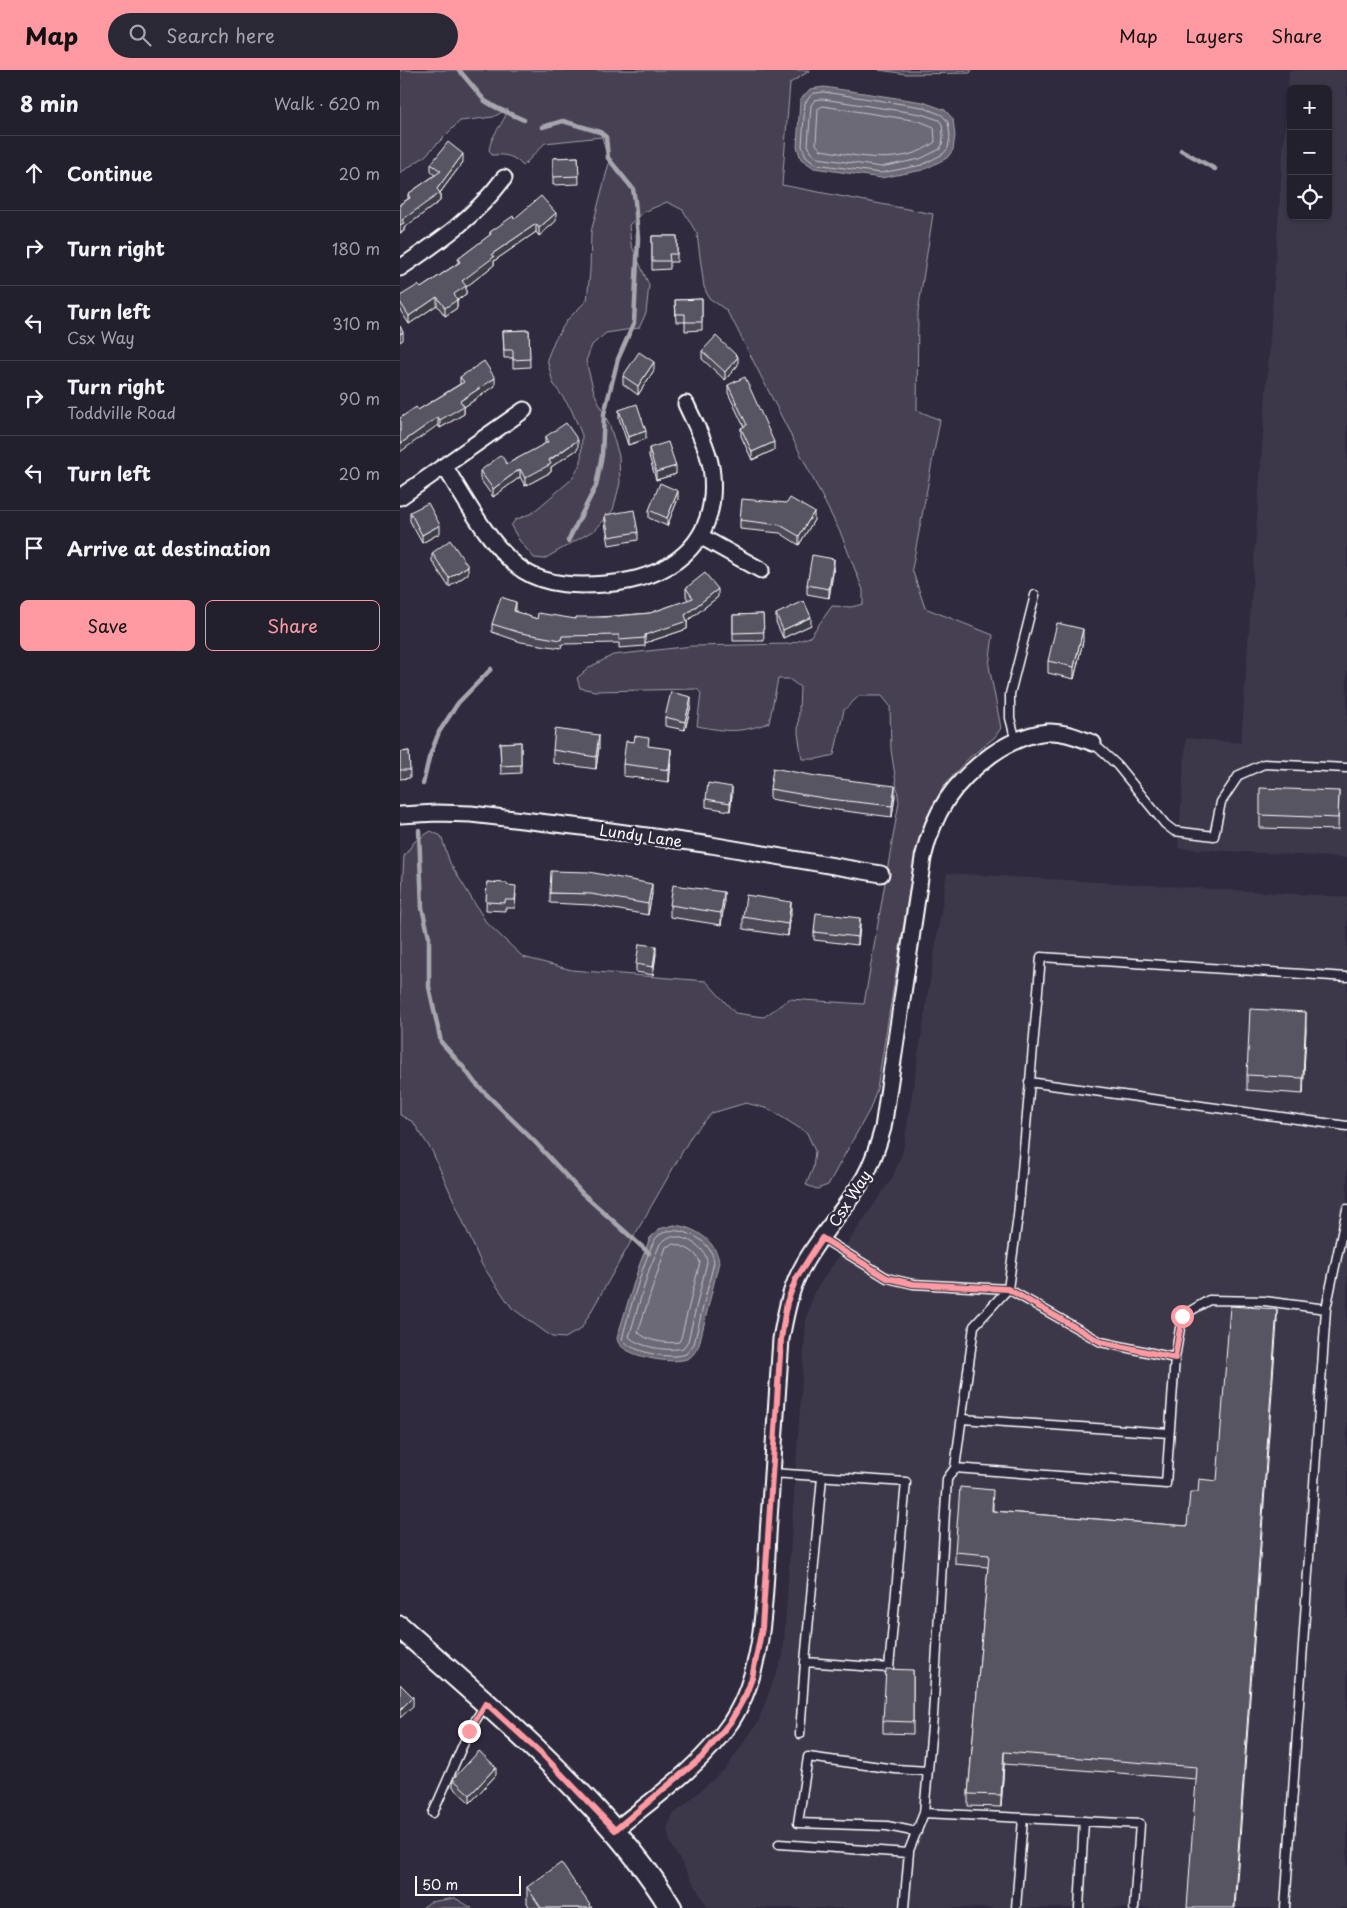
<!DOCTYPE html>
<meta charset="utf-8">
<style>
:root{--surface:#23202e;--page:#2b2836;--text:#f1f3f6;--muted:#a3a3aa;--line:#403e4a;--accent:#ff9aa2}
body{margin:0;font-family:"Playpen Sans",sans-serif;background:var(--page);color:var(--text)}
.controls{position:absolute;right:15px;top:15px;display:grid;overflow:hidden;border-radius:8px;box-shadow:0 1px 4px #0004}
.controls button{width:45px;height:45px;display:grid;place-items:center;padding:0;border:0;border-bottom:1px solid var(--line);background:var(--surface);color:var(--text);font:25px sans-serif}
.scale{position:absolute;left:15px;bottom:12px;width:106px;box-sizing:border-box;padding-left:5px;border:2px solid #fff;border-top:0;font-size:14px;line-height:18px;white-space:nowrap;color:#fff;-webkit-text-stroke:4px #2f2a3d;paint-order:stroke}
.stop{position:absolute;width:15px;height:15px;margin:-11px;border:4px solid #ff9aa2;border-radius:50%;background:#fff}
.stop.end{background:#ff9aa2;border-color:#fff;box-shadow:0 1px 5px #0008}
.list{margin:0;padding:0;list-style:none}
h2{display:flex;justify-content:space-between;align-items:center;height:65px;margin:0;padding:0 20px;font-size:21px}
h2 small{font-size:16px;font-weight:400;color:var(--muted)}
.list li{display:grid;grid-template-columns:32px 1fr auto;gap:15px;align-items:center;box-sizing:border-box;height:75px;padding:0 20px;border-top:1px solid var(--line)}
.list b{display:block;font-size:19px;white-space:nowrap}
.list p{margin:0;font-size:16px;white-space:nowrap;color:var(--muted)}
.list em{font-size:16px;font-style:normal;color:var(--muted)}
.actions{display:flex;gap:10px;padding:15px 20px}
.actions a{flex:1;padding:11px 0;border:1px solid var(--accent);border-radius:8px;text-align:center;font-size:18px;color:var(--accent)}
.actions .main{background:var(--accent);color:#111}
.icon{flex:none;width:28px;height:28px;fill:none;stroke:currentColor;stroke-width:2;stroke-linecap:round;stroke-linejoin:round}
.map{position:relative;flex:none;width:947px;height:1838px;overflow:hidden}
header{display:flex;align-items:center;gap:30px;box-sizing:border-box;height:70px;padding:0 25px;background:var(--accent);color:#111}
header strong{font-size:24px}
nav{display:flex;gap:28px;margin-inline-start:auto;font-size:18px}
.search{width:350px;height:45px;background:var(--page);display:flex;align-items:center;gap:12px;box-sizing:border-box;padding:0 18px;border-radius:28px;color:var(--muted);font-size:19px}
main{display:flex}
aside{flex:1;background:var(--surface)}
.map>svg:first-child{display:block}
</style>
<header>
<strong>Map</strong>
<div class="search"><svg class="icon" aria-label="search" viewBox="0 0 24 24"><circle cx="10" cy="10" r="6"/><path d="M15 15l6 6"/></svg>Search here</div>
<nav><a>Map</a><a>Layers</a><a>Share</a></nav>
</header>
<main>
<aside>
<h2>8 min<small>Walk · 620 m</small></h2>
<ul class="list">
<li><svg class="icon" aria-label="ahead" viewBox="0 0 24 24"><path d="M12 20V5M6 11l6-6 6 6"/></svg><div><b>Continue</b></div><em>20 m</em></li>
<li><svg class="icon" aria-label="right" viewBox="0 0 24 24"><path d="M7 20v-9h11M14 6l5 5-5 5"/></svg><div><b>Turn right</b></div><em>180 m</em></li>
<li><svg class="icon" aria-label="left" viewBox="0 0 24 24"><path d="M17 20v-9H6M10 6l-5 5 5 5"/></svg><div><b>Turn left</b><p>Csx Way</p></div><em>310 m</em></li>
<li><svg class="icon" aria-label="right" viewBox="0 0 24 24"><path d="M7 20v-9h11M14 6l5 5-5 5"/></svg><div><b>Turn right</b><p>Toddville Road</p></div><em>90 m</em></li>
<li><svg class="icon" aria-label="left" viewBox="0 0 24 24"><path d="M17 20v-9H6M10 6l-5 5 5 5"/></svg><div><b>Turn left</b></div><em>20 m</em></li>
<li><svg class="icon" aria-label="arrive" viewBox="0 0 24 24"><path d="M6 21V4h12l-3 4 3 4H6"/></svg><div><b>Arrive at destination</b></div></li>
</ul>
<div class="actions"><a class="main">Save</a><a>Share</a></div>
</aside>
<div class="map">
<svg width="947" height="1838" viewBox="0 0 947 1838">
<rect width="100%" height="100%" fill="#2f2a3d"/>
<filter id="ink" filterUnits="userSpaceOnUse"><feTurbulence type="fractalNoise" baseFrequency=".02" numOctaves="2"/><feDisplacementMap in="SourceGraphic" scale="10" xChannelSelector="R" yChannelSelector="G"/><feConvolveMatrix kernelMatrix="1 2 1 2 8 2 1 2 1" color-interpolation-filters="sRGB"/></filter>
<g filter="url(#ink)">
<path fill="#3c3749" fill-rule="evenodd" d="M889,0H947V788L778,778L786,668L841,673ZM891,19H928V146H891Z
M547,803L947,827V1838H308L270,1773L267,1758L273,1745L327,1697L358,1652L383,1585L406,1251L413,1224L492,1108L503,1081Z"/>
<path fill="#464152" stroke="#a2a0a8" d="M0,0H411L390,13L382,115L533,144L518,242L517,340L540,350L512,499L525,538L593,565L589,596L601,658L595,667L569,688L545,714L526,749L510,816L477,1019L470,1039L428,1115L417,1119L406,1115L413,1098L415,1081L407,1063L369,1039L346,1033L312,1043L292,1065L181,1259L165,1268L152,1267L112,1238L82,1195L32,1081L13,1052L0,1045V855L4,786L15,771L31,761L41,766L50,793L86,852L123,887L172,900L306,911L335,943L364,947L389,929L464,934L499,732L491,680L490,636L482,626H459L444,640L434,685L417,689H402L398,663L400,617L389,609H378L369,653C338,663 329,662 297,656L301,623L297,619L195,621L180,618L177,608L190,597L213,585L292,576L389,574L410,567L432,536L451,537L463,534V520L441,464L335,255L326,240L309,228L304,217L297,164L283,140L267,132L244,142L229,155L231,174L249,215L246,243L239,258L206,263L192,275L186,291L194,322L210,356L219,386L220,413L213,440L196,459L144,489L134,488L119,470L111,456L115,450L132,443L172,409L181,392L182,365L171,339L153,313L147,289L155,269L168,249L187,230L190,201L191,162L209,93L202,67L145,73L123,96C114,86 106,84 92,85L89,80C91,64 104,54 108,39L93,47L60,51L24,87L0,103Z
M479,0H572L570,3L507,4Z
M55,1828L72,1838H22L30,1832Z"/>
<path fill="#6d6a77" stroke="#a7a6ad" d="M424,17L523,32L545,40L553,49L555,66L553,80L547,88L523,100L481,108L414,98L401,89L397,77L400,30L410,19Z
M274,1155C294,1157 316,1170 319,1192L299,1275C296,1280 294,1285 289,1288C275,1296 217,1286 217,1268L239,1196L250,1168L259,1159Z"/>
<g fill="none" stroke-linecap="round" stroke-linejoin="round">
<path stroke="#c5c3c9" stroke-width="1" d="M424,22L522,37L542,45L548,52L550,66L548,78L543,84L522,95L481,103L416,94L406,86L402,76L405,33L412,24Z
M423,29L521,44L539,50L542,54L543,66L542,75L540,79L520,89L481,97L418,88L411,82L408,75L411,35L415,30Z
M423,36L519,51L534,57L535,72C503,97 458,86 421,80L416,74L418,39Z
M267,1161C286,1158 312,1171 314,1192L294,1274L286,1284C270,1290 233,1282 222,1270C225,1255 248,1175 257,1167C259,1164 264,1163 267,1161Z
M269,1167C284,1165 306,1176 307,1192L288,1271L283,1278C269,1282 239,1277 229,1267L249,1200L260,1174Z
M275,1174C285,1177 296,1181 300,1192L281,1268L279,1272C267,1274 246,1271 238,1262L266,1177Z"/>
<path stroke="#a7a6ad" stroke-width="4.5" d="M59,0L85,31L97,38L124,50
M142,57L163,51L200,62L206,67L208,88L233,119L235,131L238,168L234,253L218,289L204,344L202,385L196,416L168,471
M781,80L815,99
M23,714L29,688L39,662L58,633L91,599
M19,760L22,838L29,867V917L41,972L64,998L75,1013L135,1072L182,1123L249,1183"/>
<g stroke="#fff" stroke-width="11">
<path id="lane" d="M616,671L610,648V624L635,525
M693,673L717,695L765,754L774,761L814,766L821,732L839,705L864,694L947,698
M629,1012L947,1056
M422,1168L487,1208L513,1214L608,1219L701,1272L775,1288L782,1246L809,1230L864,1231L926,1239L885,1838
M926,1239L947,1139
M775,1288L766,1414L555,1398L574,1256L608,1219L618,1146L641,887L947,907
M562,1349L769,1363
M372,1403L506,1412L489,1598L405,1592L400,1664
M405,1592L422,1407
M33,1743L69,1661L85,1635
M524,1743L533,1646L547,1409L555,1398
M517,1762L487,1756L398,1753L408,1687L495,1699L528,1701
M379,1774L508,1783L524,1743L740,1754L734,1838
M504,1838L509,1782
M616,1838L623,1748
M679,1838L684,1751"/>
</g>
<g stroke="#fff" stroke-width="19">
<path id="street" d="M0,198C40,171 75,147 104,108
M45,397C64,428 93,481 124,501C148,516 178,516 205,514C269,509 318,475 312,405C310,380 296,356 286,334
M0,427L124,340
M300,466L361,500
M0,745L37,743L71,744L182,757L311,775L481,804
M215,1760C256,1727 301,1696 331,1652C368,1595 364,1516 369,1450C373,1390 377,1329 381,1269C385,1248 388,1229 396,1210C412,1173 443,1143 464,1108C473,1092 478,1076 483,1058L523,788C534,741 553,713 591,685C608,673 627,664 648,662C663,661 679,668 693,673"/>
</g>
<g stroke="#fff" stroke-width="25">
<path id="secondary" d="M0,1557C60,1610 121,1662 176,1719C212,1756 245,1794 271,1838"/>
</g>
<use href="#lane" stroke="#2f2a3d" stroke-width="8"/>
<use href="#street" stroke="#2f2a3d" stroke-width="15"/>
<use href="#secondary" stroke="#2f2a3d" stroke-width="21"/>
</g>
<path fill="#4d4956" stroke="#fff" d="M178,87L179,114L153,115V88Z
M63,92L40,123V131L4,158V161L0,163V134L8,129V124L35,105L31,102V94Z
M114,149L156,151L139,166L136,162L94,191V195L66,217V224L57,230V238L45,246L37,235L9,254L0,240V226L21,218L58,193V189L90,165V162Z
M252,166H277V192H270V199L252,200Z
M302,229V260L285,261V252H276L275,230Z
M129,260L130,297L113,298V288H104L103,261Z
M302,281L338,295L325,310L302,289Z
M254,300L238,325L223,314V306Z
M60,307L95,316L64,337V344L40,358L38,355L18,340L60,314Z
M328,315L374,380L352,390L341,366V358L344,357L328,323Z
M219,340L246,369L228,375L219,348Z
M145,367L178,379L151,397V402L125,416L120,407L93,427L80,409V401L107,394L145,374Z
M249,378L276,404L256,410L249,386Z
M278,429L267,456L249,448V440Z
M10,442L40,463L22,473L10,451Z
M205,445L238,462V470L209,475L205,453Z
M340,450H414L399,475L380,463L340,459Z
M32,483L68,504L49,517L32,491Z
M434,497L429,528L407,524V515Z
M286,518L318,527L287,551V559L245,573V576L219,578V573L162,574L161,578L121,572L92,562V554L116,541V542L137,549H176L250,543L288,530L286,526Z
M363,544L364,571H333V545Z
M376,544L411,555L383,568L376,552Z
M683,571L674,609L648,603V591Z
M291,635L285,660L265,656V647Z
M121,672V703L101,704L100,673Z
M249,676L271,691L269,712L223,706V694Z
M199,677L196,699L153,693V680Z
M9,681L10,708L0,709V682Z
M370,719L495,726L492,747L429,739L370,729Z
M939,721L938,760L860,758V745Z
M332,725L330,741L306,737V729Z
M87,812L107,815L116,824L115,838H105V841L86,840Z
M150,823L252,824L248,845L191,835L150,833Z
M324,834L321,855L270,847V835Z
M391,844L388,866L343,859V847Z
M460,856L458,875L414,870V862Z
M256,884L253,905L236,902V894Z
M906,958L903,1024L847,1020V1005Z
M877,1252L796,1709L604,1694L601,1737L568,1736V1724L588,1497L555,1494V1482L593,1432V1441L787,1456L798,1422L817,1411Z
M513,1600V1664L483,1663V1651Z
M96,1705L70,1733L53,1717V1709Z
M127,1817L192,1838H130L127,1833Z"/>
<path fill="#3e3c46" stroke="#fff" d="M63,84V92L39,124L40,123V131L4,158V161L0,163V155L2,150L37,119Z
M156,143V151L139,166V158Z
M136,154V162L94,191V195L66,217V224L57,230V238L45,246V238L62,211L92,184Z
M37,227V235L9,254V246Z
M3,262V270L0,272V264Z
M338,287V295L325,310V302Z
M254,292V300L238,325V316Z
M95,308V316L64,337V344L40,358V350L60,331Z
M38,347V355L0,382V374Z
M246,361V369L228,375V367Z
M178,370V379L151,397V402L125,416V408Z
M374,372V380L352,390V382Z
M276,396V404L256,410V402Z
M120,399V407L93,427V419Z
M278,421V429L267,456V448Z
M414,442V450L399,475V466Z
M40,455V463L22,473V465Z
M434,489V497L429,528V519Z
M68,496V504L49,517V508Z
M318,519V527L287,551V559L245,573V565L285,545Z
M116,532V541L114,549V541Z
M411,547V555L383,568V560Z
M683,559V571L674,609V597Z
M291,627V635L285,660V652Z
M199,665V677L196,699V687Z
M271,679V691L269,712V700Z
M495,716V726L492,747V736Z
M332,717V725L330,741V733Z
M252,814V824L248,845V834Z
M324,822V834L321,855V843Z
M391,832V844L388,866V854Z
M460,848V856L458,875V867Z
M256,876V884L253,905V897Z
M906,942V958L903,1024V1008Z
M877,1239V1252L835,1838H834Z
M13,1627V1636L0,1648V1640Z
M604,1682V1694L601,1737V1725Z
M96,1697V1705L70,1733V1725Z"/>
<path fill="#595564" stroke="#fff" d="M48,72L63,84L37,119L40,123L2,150L4,153L0,155V134L10,128L8,124L41,101L31,94Z
M178,87L179,106L153,107V88Z
M141,126L156,143L139,158L136,154L92,184L94,187L62,211L66,216L54,224L57,230L45,238L37,227L9,246L0,232V226L18,215L21,218L60,192L58,189L91,164L90,162L113,146L114,149Z
M252,166H277V184H269L270,191H252Z
M302,229V252H285V244H276L275,230Z
M0,256L3,262L0,264Z
M129,260L130,289L113,290V280H104L103,261Z
M316,266L338,287L325,302L302,281Z
M239,282L254,292L238,316L223,306Z
M84,291L95,308L60,331L64,336L40,350L38,347L0,374V348L16,337L18,340L64,312L60,307Z
M345,307L374,372L352,382L341,358L347,355L328,315Z
M237,334L246,361L228,367L219,340Z
M166,353L178,370L149,390L151,394L125,408L120,399L93,419L80,401L101,385L107,394L148,372L145,367Z
M268,372L276,396L256,402L249,378Z
M260,413L278,421L267,448L249,440Z
M390,428L414,442L399,466L380,455L340,450L342,429L387,433Z
M28,433L40,455L22,465L10,442Z
M234,440L238,462L209,467L205,445Z
M50,470L68,496L49,508L32,483Z
M412,485L434,489L429,519L407,515Z
M305,503L318,519L285,545L287,551L245,565V568L219,570V565L162,566L161,570L121,563L92,554L101,527L116,532L114,541L137,549L138,543L176,549V547H205L250,543L293,528L286,518Z
M404,531L411,547L383,560L376,544Z
M363,544L364,562L333,563V545Z
M657,553L683,559L674,597L648,591Z
M271,622L291,627L285,652L265,647Z
M155,659L199,665L196,687L153,680Z
M235,666L249,668L248,676L271,679L269,700L223,694L226,671L234,672Z
M121,672V695L101,696L100,673Z
M9,681L10,700H0V682Z
M373,698L416,706L495,716L492,736L429,729L370,719Z
M308,713L332,717L330,733L306,729Z
M860,718L939,721L938,748L860,745Z
M151,801L189,802L252,814L248,834L191,824L150,823Z
M87,812L107,813V815L116,816L115,830H105V833L86,832Z
M273,815L324,822L321,843L270,835Z
M346,825L391,832L388,854L343,847Z
M416,843L460,848L458,867L414,862Z
M239,874L256,876L253,897L236,894Z
M850,939L906,942L903,1008L847,1005Z
M830,1236L877,1239L834,1838H787L797,1697L604,1682L601,1725L568,1724L589,1485L555,1482L560,1417L593,1420L592,1441L787,1456L790,1422H798L799,1409L817,1411Z
M486,1599L513,1600V1652L483,1651Z
M0,1614L13,1627L0,1640Z
M79,1681L96,1697L70,1725L53,1709Z
M161,1793L192,1838H141L127,1817Z"/>
</g>
<g fill="none" stroke-linecap="round" stroke-linejoin="round" filter="url(#ink)">
<path stroke="#ff9aa2" stroke-width="6" d="M69,1661L86,1633L144,1686L215,1760L302,1687L331,1651L346,1624L352,1608L362,1558L381,1269L387,1232L396,1209L422,1168L487,1208L513,1214L608,1219L701,1272L775,1288L782,1246"/>
</g>
<g text-anchor="middle" dominant-baseline="central" stroke-width="5" stroke-linejoin="round" paint-order="stroke">
<g font-size="15" fill="#fff" stroke="#2f2a3d">
<text transform="translate(241 765) rotate(8)">Lundy Lane</text>
<text transform="translate(449 1128) rotate(-57)">Csx Way</text>
</g>
</g>
</svg>
<div class="controls">
<button>+</button>
<button>−</button>
<button><svg class="icon" aria-label="locate" viewBox="0 0 24 24"><circle cx="12" cy="12" r="6"/><path d="M12 2v4M12 18v4M2 12h4M18 12h4"/></svg></button>
</div>
<div class="scale">50 m</div>
<div class="stop" style="left:782px;top:1246px"></div>
<div class="stop end" style="left:69px;top:1661px"></div>
</div>
</main>
